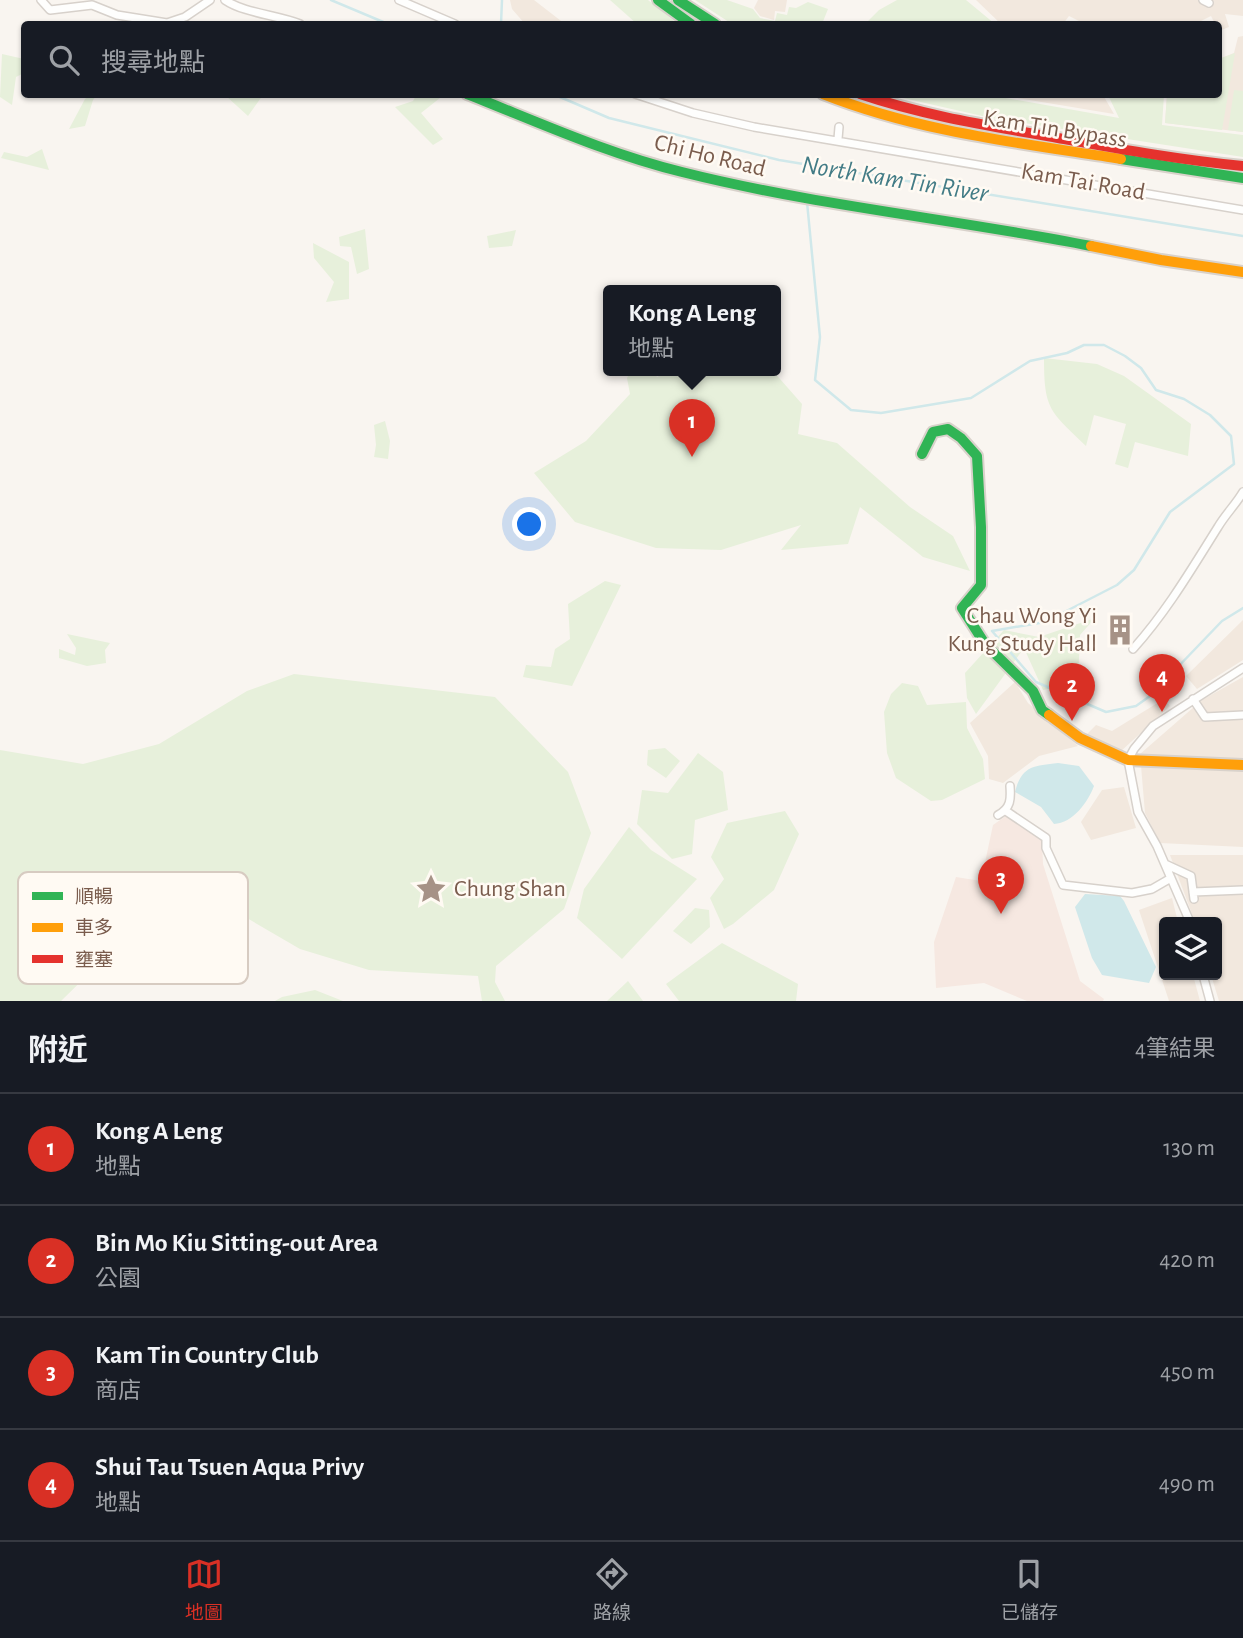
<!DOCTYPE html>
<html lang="zh-TW">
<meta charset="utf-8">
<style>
:root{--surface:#171b24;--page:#242831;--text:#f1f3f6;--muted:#9ea1a6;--line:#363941;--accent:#d93025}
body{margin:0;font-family:"Alegreya Sans","Noto Sans TC",sans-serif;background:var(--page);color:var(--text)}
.controls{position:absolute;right:21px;bottom:21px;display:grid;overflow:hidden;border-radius:7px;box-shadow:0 2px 5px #0004}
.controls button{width:63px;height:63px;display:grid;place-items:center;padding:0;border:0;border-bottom:2px solid var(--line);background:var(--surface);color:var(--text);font:35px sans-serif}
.you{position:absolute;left:530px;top:525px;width:24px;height:24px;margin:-18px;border:5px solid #fff;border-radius:50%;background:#1a73e8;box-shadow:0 0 0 10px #1a73e833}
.badge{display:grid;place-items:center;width:46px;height:46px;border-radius:50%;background:var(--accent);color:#fff;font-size:23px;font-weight:700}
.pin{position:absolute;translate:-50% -58px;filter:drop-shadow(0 2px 4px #0008)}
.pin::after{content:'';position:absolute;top:37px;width:24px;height:21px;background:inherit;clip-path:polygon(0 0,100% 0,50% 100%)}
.popup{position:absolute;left:603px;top:285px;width:178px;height:91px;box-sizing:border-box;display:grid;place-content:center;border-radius:7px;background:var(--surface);filter:drop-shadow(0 2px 5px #0005);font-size:23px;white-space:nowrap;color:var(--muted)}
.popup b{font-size:26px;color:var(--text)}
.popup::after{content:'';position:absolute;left:50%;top:100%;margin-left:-14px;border:14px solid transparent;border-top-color:var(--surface)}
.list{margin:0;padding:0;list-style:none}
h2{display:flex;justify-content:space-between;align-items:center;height:91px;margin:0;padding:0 28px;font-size:30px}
h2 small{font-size:23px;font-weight:400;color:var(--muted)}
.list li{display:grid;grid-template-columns:46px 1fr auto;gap:21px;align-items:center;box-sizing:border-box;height:112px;padding:0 28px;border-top:2px solid var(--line)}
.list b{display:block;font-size:26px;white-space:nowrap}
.list p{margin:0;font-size:23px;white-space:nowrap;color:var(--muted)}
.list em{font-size:23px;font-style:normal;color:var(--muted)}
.icon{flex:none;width:38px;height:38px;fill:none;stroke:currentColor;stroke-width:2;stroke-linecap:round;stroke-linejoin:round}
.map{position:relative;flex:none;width:1243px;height:1001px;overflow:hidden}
.search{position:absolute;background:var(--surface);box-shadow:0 2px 5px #0004;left:21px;right:21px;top:21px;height:77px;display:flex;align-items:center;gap:18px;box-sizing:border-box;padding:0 24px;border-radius:7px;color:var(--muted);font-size:26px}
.sheet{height:539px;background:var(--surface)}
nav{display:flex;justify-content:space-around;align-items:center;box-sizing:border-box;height:98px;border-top:2px solid var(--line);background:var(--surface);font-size:19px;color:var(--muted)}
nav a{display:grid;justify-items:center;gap:4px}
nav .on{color:var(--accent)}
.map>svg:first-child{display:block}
</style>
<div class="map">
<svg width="1243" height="1001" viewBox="0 0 1243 1001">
<rect width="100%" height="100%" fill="#f9f5f0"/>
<path fill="#f2e8de" d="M510,0H534L565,24H525L512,9Z
M758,0H787L785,12L775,11L774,20L760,16L754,8Z
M976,0H1243V16L1225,14L1229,27L1219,31L1218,24H1215L1211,16L1195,24H1115L1106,21L1104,24H1085L1069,16L1063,24H1001Z
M1243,36V132L1165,123L1167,95L1218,94L1219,59L1234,53L1238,37Z
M1008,94L1103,95L1114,114L1006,96Z
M1243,620V660L1197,689L1186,676Z
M1243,677V847L1160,843L1145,813L1140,754L1202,700Z
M1015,682L1028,703L1078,746L1039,756L1003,783L989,779L988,756L970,723Z
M1164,699L1170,706L1119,753L1086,735L1096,725L1112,731Z
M1124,787L1136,828L1091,840L1081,822L1102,790Z
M1170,855H1243V1001H1219L1211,975H1217V922H1195Z
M1172,898L1178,922H1164V975H1193L1200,1001H1169L1139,910Z"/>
<path fill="#f6e8e1" d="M1006,816L1042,840L1043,864L1080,981L1104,999L1103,1001H1027L984,983L936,988L934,942L956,877L981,881L993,825Z"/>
<path fill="#e7f0db" d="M610,0H648L678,24H637Z
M695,0H727L753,9L760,18L775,21L777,13L787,15L789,7L796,8L808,2L828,9L822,24H732Z
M897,0H966L995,24H865L879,10Z
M1235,53L1222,130L1165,123L1167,95L1218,94L1219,59Z
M2,54L24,59V73L16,77L12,105L0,97Z
M1234,90L1243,91V132L1228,130Z
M417,94L432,95L440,98L421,113L443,139L433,145L395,107L413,101Z
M90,95H97L93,100L85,126L69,129L85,99Z
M228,95V94L263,95L248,116L226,96Z
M890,95H1003L1000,97L1119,118L1108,95H1164L1162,125L1243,135V157L991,118Z
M42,149L49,170L1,158L4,152L27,157Z
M365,229L369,269L357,274L351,247L340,246L339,237Z
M516,230L512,246L489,248L487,236Z
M313,243L349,262V299L326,302L334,282L314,258Z
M1044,358L1097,364L1124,376L1191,424L1188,456L1135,442L1128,468L1115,464L1126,424L1094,415L1086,446C1050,411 1044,410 1044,358Z
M631,371H644L658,377L661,371H773L802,404L798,434L837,443L910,507L953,536L970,571L923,557L860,507L848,544L781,550L801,525L721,550L656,548L575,522L534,473L586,441L630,394L627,378Z
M385,421L390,441L388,459L374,457L376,445L374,425Z
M605,581L621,585L572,686L523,677L526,665L551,667L555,649L570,639L568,604Z
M1095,618L1080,635L1078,683L1043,690L1024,648L976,714L967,698L965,673L1004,630L1039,637Z
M67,634L110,643L105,650L106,663L87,666L59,658V649L75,655L76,648Z
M294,674L495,697L568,772L591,833L564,909L496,966L495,982L505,1001H482L478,976L369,970L300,949L240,914L202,924L160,904L61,1001H0V750L83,764L159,744L247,691Z
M902,683L918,686L927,705L966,702L967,728L983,759L985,779L942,800L931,801L896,778L887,753L884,712L891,694Z
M665,748L680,761L666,778L647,765L648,750Z
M698,753L723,772L728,810L695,820L692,854L672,859L637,824L642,790L668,793Z
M785,811L799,834L774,890L733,924L724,929L710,898L724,879L711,857L727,823Z
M629,827L651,850L697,879L622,959L577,918L584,889Z
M695,908L709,910L710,927L691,944L673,931Z
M722,943L798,984L796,1001H679L666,984Z
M628,981L643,1001H607Z
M315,990L343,1001H275L282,997Z"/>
<path fill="#d0e8ea" d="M1058,763L1079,766L1094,786C1088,802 1073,823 1054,824L1041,807L1015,792C1022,765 1034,766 1058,763Z
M1085,894L1120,896L1124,901L1156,967L1149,983L1102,975L1092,958L1075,907Z"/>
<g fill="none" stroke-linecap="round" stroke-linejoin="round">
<path stroke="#d0e8ea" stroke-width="2.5" d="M331,0L388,24
M501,24L502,0
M553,94L609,118L779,160L1243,236
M807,202L820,337L815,380L851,410L881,413L971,398L1030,361L1067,353L1084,345H1104L1125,356L1141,368L1156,390L1184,399L1210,415L1231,436L1234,464L1170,512L1134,570L1117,585L1045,622L992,631
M992,631L1036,682L1106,712L1136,706L1150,696L1222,621L1243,608"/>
<g stroke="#d7d1cb" stroke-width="10">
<path id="street" d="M41,0L50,10L92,5L117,15L167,23L185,17L210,0
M225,0C244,13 277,15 300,24
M399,0L455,24
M1203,0L1209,3
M635,94L693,113L754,127L1243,210
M838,139L839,127
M1133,649C1167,611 1191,570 1218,527C1225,515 1236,504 1243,492
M1193,699L1205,717L1243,715
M1006,811L1046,838V848L1063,885L1132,893L1152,889L1171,878
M998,815C1011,808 1011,799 1010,786
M1165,864L1191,876L1194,899
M1193,892L1243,890
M1190,922L1157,846L1138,812L1128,760L1134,749L1153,726L1243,668
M1203,975L1210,1001"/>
</g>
<g stroke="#d9d2cb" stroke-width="14">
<path id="fast" d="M658,0L691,24
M678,0L715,24
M467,94C538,122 608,154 682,172C817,206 955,219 1091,246
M1121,159L1243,178
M922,454L933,432L948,429L961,438L977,456L981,527V585L962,608L985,644L1033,691L1042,710L1049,715"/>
</g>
<g stroke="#d9d2cb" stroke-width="14">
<path id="slow" d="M823,94C919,132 1020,143 1121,159
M1091,246L1161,260L1243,272
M1049,715L1080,738L1128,760L1243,765"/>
</g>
<g stroke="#d9d2cb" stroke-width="14">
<path id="jam" d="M860,94C925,116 991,126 1058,138C1120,149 1181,160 1243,166"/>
</g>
<use href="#street" stroke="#fefefd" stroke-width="7"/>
<use href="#fast" stroke="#30b455" stroke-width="10"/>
<use href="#slow" stroke="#ff9f0a" stroke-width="10"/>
<use href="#jam" stroke="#e5322d" stroke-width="10"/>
</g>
<defs>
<g id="building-bare" transform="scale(2.415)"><path d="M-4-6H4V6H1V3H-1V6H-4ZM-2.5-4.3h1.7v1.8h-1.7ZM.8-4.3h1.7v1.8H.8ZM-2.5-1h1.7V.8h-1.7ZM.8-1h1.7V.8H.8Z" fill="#a69286" stroke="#fffaf3" stroke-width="2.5" paint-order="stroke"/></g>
<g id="sight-bare" transform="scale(2.415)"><path d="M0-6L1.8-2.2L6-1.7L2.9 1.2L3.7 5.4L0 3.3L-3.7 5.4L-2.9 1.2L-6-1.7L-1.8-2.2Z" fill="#a69286" stroke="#fffaf3" stroke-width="2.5" paint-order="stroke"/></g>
</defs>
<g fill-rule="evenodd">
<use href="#building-bare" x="1120" y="630"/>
<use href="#sight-bare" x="431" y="889"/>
</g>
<g text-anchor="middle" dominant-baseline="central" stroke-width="5" stroke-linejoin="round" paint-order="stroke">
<g font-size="24" fill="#7a5c4d" stroke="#fffaf3">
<text transform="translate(1055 129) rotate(9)">Kam Tin Bypass</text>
<text transform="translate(710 156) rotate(14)">Chi Ho Road</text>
<text transform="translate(1083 182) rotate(10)">Kam Tai Road</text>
</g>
<g font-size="24" fill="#7a5c4d" stroke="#fffaf3" text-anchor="end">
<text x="1097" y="616">Chau Wong Yi<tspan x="1097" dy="28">Kung Study Hall</tspan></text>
<text x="454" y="889" text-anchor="start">Chung Shan</text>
</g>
<g font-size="26" font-style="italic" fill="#437c86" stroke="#fffaf3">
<text transform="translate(895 179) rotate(9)">North Kam Tin River</text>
</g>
</g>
<rect x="18" y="872" width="230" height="112" rx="10" fill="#fffaf3" stroke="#d7cbc1" stroke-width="2"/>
<rect x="32" y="892" width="31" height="8" fill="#30b455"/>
<rect x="32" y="923" width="31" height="9" fill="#ff9f0a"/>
<rect x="32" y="955" width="31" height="8" fill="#e5322d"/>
<g font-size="19" fill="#7a5c4d">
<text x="75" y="903">順暢</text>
<text x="75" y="934">車多</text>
<text x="75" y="966">壅塞</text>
</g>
</svg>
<div class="controls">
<button><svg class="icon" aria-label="layers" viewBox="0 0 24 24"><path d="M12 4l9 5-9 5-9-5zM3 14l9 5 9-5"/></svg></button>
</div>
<div class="you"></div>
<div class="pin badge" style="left:692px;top:457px">1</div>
<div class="popup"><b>Kong A Leng</b>地點</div>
<div class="pin badge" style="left:1072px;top:721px">2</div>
<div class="pin badge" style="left:1001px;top:914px">3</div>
<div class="pin badge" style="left:1162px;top:712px">4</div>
<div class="search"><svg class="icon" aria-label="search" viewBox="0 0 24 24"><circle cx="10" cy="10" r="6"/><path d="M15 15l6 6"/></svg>搜尋地點</div>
</div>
<section class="sheet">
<h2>附近<small>4筆結果</small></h2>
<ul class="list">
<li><span class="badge">1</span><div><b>Kong A Leng</b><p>地點</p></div><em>130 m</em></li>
<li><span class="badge">2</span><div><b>Bin Mo Kiu Sitting-out Area</b><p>公園</p></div><em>420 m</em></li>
<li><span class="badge">3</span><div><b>Kam Tin Country Club</b><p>商店</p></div><em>450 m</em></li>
<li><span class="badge">4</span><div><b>Shui Tau Tsuen Aqua Privy</b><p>地點</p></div><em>490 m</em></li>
</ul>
</section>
<nav>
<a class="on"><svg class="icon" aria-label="map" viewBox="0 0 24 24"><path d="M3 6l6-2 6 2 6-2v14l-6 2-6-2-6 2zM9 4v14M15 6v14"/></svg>地圖</a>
<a><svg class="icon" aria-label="directions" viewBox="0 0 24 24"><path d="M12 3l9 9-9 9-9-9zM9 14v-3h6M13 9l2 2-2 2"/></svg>路線</a>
<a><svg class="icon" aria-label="saved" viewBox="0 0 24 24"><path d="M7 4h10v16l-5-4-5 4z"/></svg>已儲存</a>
</nav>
